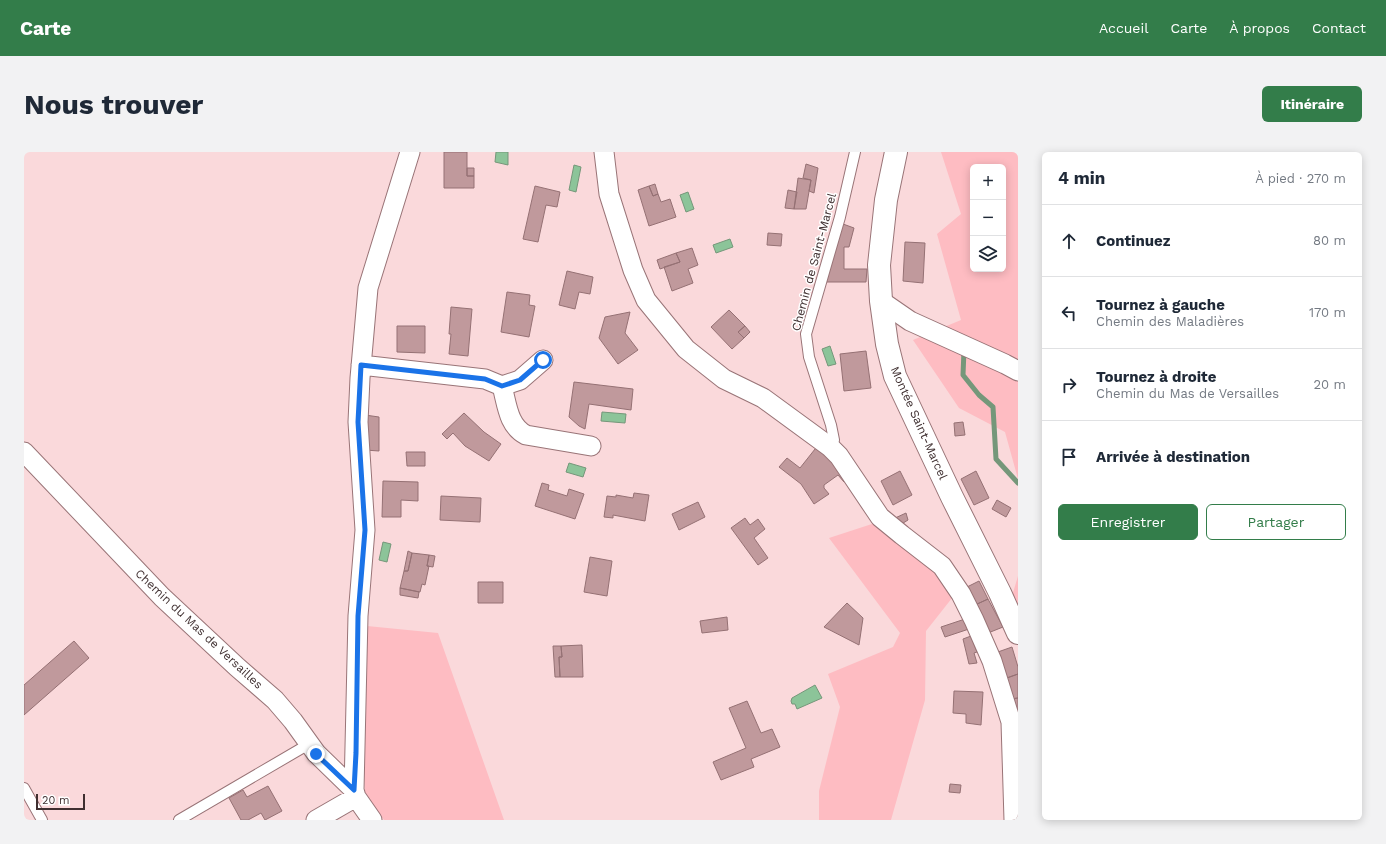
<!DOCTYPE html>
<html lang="fr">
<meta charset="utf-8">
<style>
:root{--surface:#fff;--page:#f2f2f3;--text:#1f2937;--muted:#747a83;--line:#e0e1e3;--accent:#337d4a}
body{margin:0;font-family:"Work Sans",sans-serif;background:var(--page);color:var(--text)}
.controls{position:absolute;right:12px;top:12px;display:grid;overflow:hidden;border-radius:6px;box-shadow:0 2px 10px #0003}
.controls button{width:36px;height:36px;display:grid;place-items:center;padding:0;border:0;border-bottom:1px solid var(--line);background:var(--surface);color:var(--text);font:20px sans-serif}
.scale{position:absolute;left:12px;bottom:10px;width:49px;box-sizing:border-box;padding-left:4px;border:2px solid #3f2f30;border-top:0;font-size:11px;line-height:14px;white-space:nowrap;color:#3f2f30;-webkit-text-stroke:3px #fff;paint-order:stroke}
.stop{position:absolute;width:12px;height:12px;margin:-9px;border:3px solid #1a73e8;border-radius:50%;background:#fff}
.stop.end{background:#1a73e8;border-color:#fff;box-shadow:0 1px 4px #0008}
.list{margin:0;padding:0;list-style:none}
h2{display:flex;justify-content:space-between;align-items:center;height:52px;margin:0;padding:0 16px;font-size:17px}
h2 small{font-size:13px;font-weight:400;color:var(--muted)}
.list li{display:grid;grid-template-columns:26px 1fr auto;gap:12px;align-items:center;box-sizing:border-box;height:72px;padding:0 16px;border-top:1px solid var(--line)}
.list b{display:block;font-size:15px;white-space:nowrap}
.list p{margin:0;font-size:13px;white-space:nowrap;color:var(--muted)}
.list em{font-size:13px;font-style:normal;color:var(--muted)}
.actions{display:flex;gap:8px;padding:12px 16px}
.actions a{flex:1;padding:9px 0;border:1px solid var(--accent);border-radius:6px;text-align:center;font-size:14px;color:var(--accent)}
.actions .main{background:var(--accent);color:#fff}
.icon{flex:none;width:22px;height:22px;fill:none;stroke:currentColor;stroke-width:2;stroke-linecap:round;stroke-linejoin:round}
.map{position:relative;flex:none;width:994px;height:668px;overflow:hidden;border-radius:6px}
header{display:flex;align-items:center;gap:24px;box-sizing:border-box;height:56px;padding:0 20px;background:var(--accent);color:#fff}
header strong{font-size:19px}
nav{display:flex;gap:22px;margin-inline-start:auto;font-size:14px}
.intro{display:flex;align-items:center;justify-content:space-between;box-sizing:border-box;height:96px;padding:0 24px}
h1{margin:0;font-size:28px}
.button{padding:10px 18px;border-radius:6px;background:var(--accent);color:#fff;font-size:14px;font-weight:700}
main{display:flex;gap:24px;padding:0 24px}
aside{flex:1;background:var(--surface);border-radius:6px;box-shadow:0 2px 10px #0003}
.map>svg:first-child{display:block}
</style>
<header>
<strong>Carte</strong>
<nav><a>Accueil</a><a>Carte</a><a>À propos</a><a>Contact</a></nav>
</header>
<div class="intro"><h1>Nous trouver</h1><a class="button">Itinéraire</a></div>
<main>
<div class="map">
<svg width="994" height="668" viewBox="0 0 994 668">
<rect width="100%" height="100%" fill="#fad9db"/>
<path fill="#febcc2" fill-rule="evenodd" d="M917,0H994V327L981,280L935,256L889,188L937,168L913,82L937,62ZM949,15H979V117H949Z
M854,370L911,416L932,441L902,479L901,548L867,668H795V639L816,555L804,522L869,495L876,481L805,386Z
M994,424V453L988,444Z
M343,474L414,481L480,668H360L341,641L338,576Z"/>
<path fill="#8cc499" stroke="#75977a" d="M472,0H484V13L471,10Z
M550,13L557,15L552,40L545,38Z
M664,40L670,57L662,60L656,43Z
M706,87L709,95L692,101L689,93Z
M806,194L812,212L804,214L798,197Z
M578,260L602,262L601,271L577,269Z
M545,311L562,316L559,325L542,320Z
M359,390L367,392L363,410L355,408Z
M791,533L798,546L773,557L771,552H768L767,549L768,546Z"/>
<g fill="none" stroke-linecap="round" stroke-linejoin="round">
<path stroke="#75977a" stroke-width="5" d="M940,198L939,223L955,243L969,255L972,307L994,331"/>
</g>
<path fill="#c0999c" stroke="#957174" d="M420,0H443V24H450V36H420Z
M782,12L794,16L790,41L785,39L787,28L779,26Z
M443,16H450V24H443Z
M774,26L787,28L782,57H770Z
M631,32L634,42L629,44L625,34Z
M511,34L536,40L533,55L522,53L514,90L499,87Z
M625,34L629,44L634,42L637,50L646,47L652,65L625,74L614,38Z
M764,38L773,40L770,57L761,56Z
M819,72L830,76L825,95H820V117H843L842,130H802Z
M744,81L758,82L757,94L743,93Z
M881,90L901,91L899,131L879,129Z
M668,96L674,113L664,117L669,131L648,139L640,115L656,110L652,101Z
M652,101L656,110L636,117L633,108Z
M543,119L569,125L566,142L555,140L551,157L535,153Z
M483,140L506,143L505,153L511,154L505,185L477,180Z
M427,155L448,157L444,204L425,202L427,182H425Z
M705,158L721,174L714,180L720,186L708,197L687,175Z
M606,160L601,181L614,198L594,212L575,186L581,165Z
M373,174H401V201L373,200Z
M721,174L726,180L720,186L714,180Z
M842,199L847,236L820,239L816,202Z
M550,230L609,237L607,258L565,252L561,277L555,274L545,265Z
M440,261L460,280L477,292L465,309L441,294L429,281L423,287L418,282Z
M341,263L355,265V299L341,298Z
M939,270L941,283L931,284L930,271Z
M795,292L826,326L820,330L814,323L800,333V336L805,342L790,352L777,332L755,315L763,306L776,316Z
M382,300H401V314H383Z
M876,319L888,343L869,353L857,329Z
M952,319L965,346L950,353L937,327Z
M359,329L394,330V349L377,348V365H358Z
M518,331L525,333L524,338L543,344L545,337L560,342L551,367L511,354Z
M610,341L625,343L621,369L589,363V366L580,365L583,344L592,345V343L609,346Z
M417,344L457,346L456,370L416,368Z
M973,348L987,356L982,365L968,357Z
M674,350L681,365L655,378L648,362Z
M882,361L884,368L876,373L869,367Z
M721,366L726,373L734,367L741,377L730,386L744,406L734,413L707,376Z
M384,399L388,401L384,419H380Z
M388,401L405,403L403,414H405L401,433L398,432L396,440L376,436L380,419H384Z
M405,403L411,404L409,415L403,414Z
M566,405L588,409L583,444L560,440Z
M955,429L964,447L951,453L941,436Z
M454,430H479V451H454Z
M376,436L395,440L394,446L376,443Z
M964,447L979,475L964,481L951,453Z
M823,451L839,466L835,493L800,475Z
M703,465L704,478L678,481L676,469Z
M941,467L945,477L921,485L917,475Z
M947,484L953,500L950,501L953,511L945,512L939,487Z
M50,489L65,506L0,563V533Z
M558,493L559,525H536L535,505H538L537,494Z
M529,494H537L538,505H535L536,525H531Z
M988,495L994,515V522L980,527L971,501Z
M994,522V546L987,547L980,527Z
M930,539L959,540L957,573L942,571V562L929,561Z
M994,546V567L987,547Z
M723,549L737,581L748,577L756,595L727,607L730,615L697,628L689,610L722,596L705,556Z
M926,632L937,633L936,641L925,640Z
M244,634L258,659L241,668L237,661L224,668H217L205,646L219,638L223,645Z"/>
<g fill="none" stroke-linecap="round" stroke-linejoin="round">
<g stroke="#997477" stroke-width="12">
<path id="service" d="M806,295L810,288L807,273L785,205L782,182L816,65L831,0
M0,636L18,668
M155,668L285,592"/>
</g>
<g stroke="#997477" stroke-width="21">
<path id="minor" d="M580,0L585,42L609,118L622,148L662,197L700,227L739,246L806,295L815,304L856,365L878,383L918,414L937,442L950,468L968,509L987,570L990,668
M857,149L886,169L981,212L994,219
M337,213L461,227L478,234L496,228L519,208
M478,234C483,252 484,274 502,283L567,294
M0,300L138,445L213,515L251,548L269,569L292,601L330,638
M292,668L332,645
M348,668L332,645L330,638L334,464L341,378L334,270L336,226L344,136L386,0"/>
</g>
<g stroke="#997477" stroke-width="24">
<path id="secondary" d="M872,0L862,48L855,113L857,149L863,192L871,224L928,345L976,441L994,481"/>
</g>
<use href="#service" stroke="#fff" stroke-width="10"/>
<use href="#minor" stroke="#fff" stroke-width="19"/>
<use href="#secondary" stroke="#fff" stroke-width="22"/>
</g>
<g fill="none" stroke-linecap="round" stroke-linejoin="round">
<path stroke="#1a73e8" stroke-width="5" d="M292,602L330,638L332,601L334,464L341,378L334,270L337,213L461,227L478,234L496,228L519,208"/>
</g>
<g text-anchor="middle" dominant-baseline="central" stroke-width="3" stroke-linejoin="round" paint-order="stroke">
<g font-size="12" fill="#3f2f30" stroke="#fff">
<text transform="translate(790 110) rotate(-75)">Chemin de Saint-Marcel</text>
<text transform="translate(895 271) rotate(66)">Montée Saint-Marcel</text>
<text transform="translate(175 477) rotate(43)">Chemin du Mas de Versailles</text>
</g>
</g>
</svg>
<div class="controls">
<button>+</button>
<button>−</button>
<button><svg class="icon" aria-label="layers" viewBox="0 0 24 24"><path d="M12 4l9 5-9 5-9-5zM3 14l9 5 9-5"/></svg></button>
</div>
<div class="scale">20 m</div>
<div class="stop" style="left:519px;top:208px"></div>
<div class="stop end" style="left:292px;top:602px"></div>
</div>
<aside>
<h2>4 min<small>À pied · 270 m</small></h2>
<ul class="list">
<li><svg class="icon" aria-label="ahead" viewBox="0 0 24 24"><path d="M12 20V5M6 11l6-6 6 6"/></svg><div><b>Continuez</b></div><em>80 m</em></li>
<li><svg class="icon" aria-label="left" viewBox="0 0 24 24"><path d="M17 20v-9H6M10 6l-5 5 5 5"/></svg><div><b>Tournez à gauche</b><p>Chemin des Maladières</p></div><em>170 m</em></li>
<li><svg class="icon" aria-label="right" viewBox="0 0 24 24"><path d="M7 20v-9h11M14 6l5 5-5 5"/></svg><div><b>Tournez à droite</b><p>Chemin du Mas de Versailles</p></div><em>20 m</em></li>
<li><svg class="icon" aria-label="arrive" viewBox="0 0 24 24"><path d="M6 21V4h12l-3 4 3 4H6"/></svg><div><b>Arrivée à destination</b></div></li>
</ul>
<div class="actions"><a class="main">Enregistrer</a><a>Partager</a></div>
</aside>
</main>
